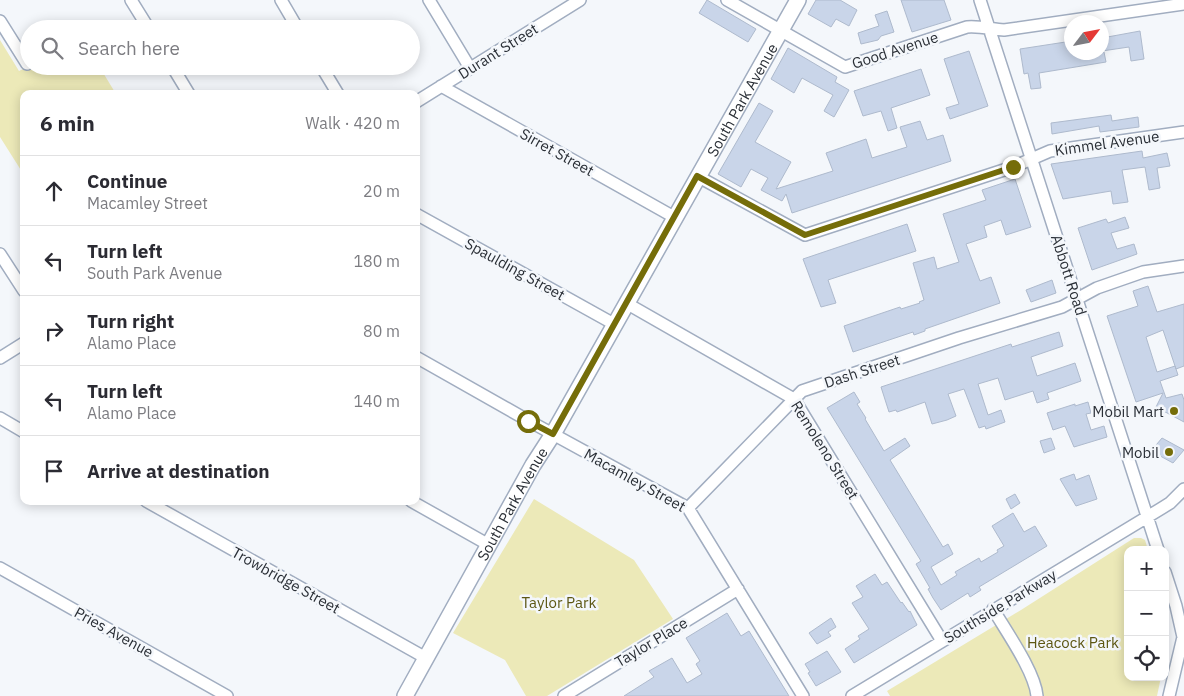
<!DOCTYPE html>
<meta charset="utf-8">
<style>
:root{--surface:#fff;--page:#f2f2f3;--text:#2b2b33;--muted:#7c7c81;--line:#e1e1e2}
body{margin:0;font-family:"IBM Plex Sans",sans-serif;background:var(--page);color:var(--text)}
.controls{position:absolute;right:15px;bottom:15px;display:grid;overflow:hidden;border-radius:10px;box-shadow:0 2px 12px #0003}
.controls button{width:45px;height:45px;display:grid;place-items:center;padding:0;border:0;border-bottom:1px solid var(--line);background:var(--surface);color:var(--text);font:25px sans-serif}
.compass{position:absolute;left:1064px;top:15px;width:45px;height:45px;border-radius:50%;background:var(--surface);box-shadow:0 2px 12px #0003;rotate:58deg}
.stop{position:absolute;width:15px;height:15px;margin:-11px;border:4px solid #756d09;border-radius:50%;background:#fff}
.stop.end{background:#756d09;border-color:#fff;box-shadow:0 1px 5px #0008}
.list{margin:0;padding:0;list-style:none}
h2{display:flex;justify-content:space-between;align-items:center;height:65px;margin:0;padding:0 20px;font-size:21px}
h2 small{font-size:16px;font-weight:400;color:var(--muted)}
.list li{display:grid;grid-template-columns:32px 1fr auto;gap:15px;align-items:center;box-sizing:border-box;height:70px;padding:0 20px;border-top:1px solid var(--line)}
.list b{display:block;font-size:19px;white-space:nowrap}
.list p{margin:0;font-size:16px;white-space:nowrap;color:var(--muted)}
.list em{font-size:16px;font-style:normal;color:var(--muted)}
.icon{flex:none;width:28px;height:28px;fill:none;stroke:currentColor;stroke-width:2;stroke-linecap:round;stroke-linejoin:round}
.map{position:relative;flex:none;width:1184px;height:696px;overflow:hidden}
.search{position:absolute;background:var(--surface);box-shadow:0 2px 12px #0003;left:20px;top:20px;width:400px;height:55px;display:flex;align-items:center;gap:12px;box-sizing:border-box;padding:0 18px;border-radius:28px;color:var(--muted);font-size:19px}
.panel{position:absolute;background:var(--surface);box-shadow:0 2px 12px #0003;left:20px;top:90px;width:400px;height:415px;border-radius:10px}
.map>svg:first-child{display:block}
</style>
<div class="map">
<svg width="1184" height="696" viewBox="0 0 1184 696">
<rect width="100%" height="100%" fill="#f4f7fb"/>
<path fill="#ece9b8" d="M0,40L19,71L29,66H99L116,94H24V175L0,137Z
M534,499L634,560L673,619L547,696H526L505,660L453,633Z
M1134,538H1141L1145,540L1148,550H1128V677H1161L1157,696H890L887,691L1021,610Z"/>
<path fill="#c9d5e9" stroke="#aebacd" d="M707,0L756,29L748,42L699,13Z
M816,0H840L857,10L849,26L836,19L831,27L808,14Z
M901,0H944L951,20L912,32Z
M887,11L894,32L881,36L878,40L861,44L858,33L879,26L875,15Z
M1140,31L1144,59L1131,61L1129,47L1102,51V38Z
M1072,41V52H1104L1106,62L1039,73L1041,88L1031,89L1028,73L1024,74L1020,49Z
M788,48L837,77L835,82L849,90L834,117L824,111L833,95L802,78L794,93L771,79Z
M969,51L988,106L950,119L946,108L959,104L944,59Z
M921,69L930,95L891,108L897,128L888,131L881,111L863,116L854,91Z
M759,103L773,111L755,142L791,162L776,189L833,171L826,153L866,139L872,158L907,147L900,127L920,121L927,140L943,135L951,161L792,213L786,194L782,201L761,190L768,178L751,169L741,187L718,174Z
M1111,115L1112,121L1138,117L1139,127L1100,132L1099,126L1052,134L1051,123Z
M1142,151L1143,158L1167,153L1170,166L1157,168L1160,188L1149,190L1145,167L1122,170L1128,202L1113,204L1111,191L1063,199L1051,164Z
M1015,179L1031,227L1006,235L1001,220L984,226L987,237L966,244L980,281L991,277L1000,303L925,329V331L914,335L913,332L853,352L844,326L900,307L901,309L920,303L919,302L924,300L913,263L934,257L937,269L959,262L943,214L986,200L982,190Z
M1125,217L1129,228L1111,233L1117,249L1134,244L1137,254L1092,270L1078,228L1106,219L1108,223Z
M907,224L916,251L828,280L836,303L821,307L803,259Z
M1052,280L1056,293L1031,302L1026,290Z
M1148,286L1157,312L1184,304V366L1176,369L1163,330L1146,337L1157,372L1175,366L1178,375L1160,381L1166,398L1182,394L1184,400V422L1156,407L1163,393L1136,402L1107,316L1138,306L1133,291Z
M1059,332L1063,346L1031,357L1037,376L1075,363L1081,381L1047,393L1049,399L1037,403L1033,391L1005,400L998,378L978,384L988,415L1001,410L1005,422L986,429L985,426L979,428L964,389L948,394L956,416L947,420L932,424L925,402L897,412L896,410L889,412L881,387L1011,344L1012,347Z
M854,392L860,402L857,404L866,418L865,419L884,451L905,438L910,446L890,460L943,547L948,544L953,554L931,567L941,585L957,575L955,572L979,558L981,562L998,552L997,550L1004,546L992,526L1013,513L1024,532L1035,526L1047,546L979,587L981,590L970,597L968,593L941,610L933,598L928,589L930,588L916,564L921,561L827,408Z
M1088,402L1091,413L1086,414L1091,430L1104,426L1107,437L1074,447L1065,426L1053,430L1047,413L1075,404V406Z
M1051,438L1055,449L1044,453L1040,441Z
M1162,438L1184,450L1173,463L1151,451Z
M1074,474L1076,480L1089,475L1097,499L1076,506L1060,479Z
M1015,494L1020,503L1011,509L1006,499Z
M875,574L882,585L887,582L901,603L902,602L909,612L910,611L917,625L854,663L845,649L860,639L858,636L869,629L852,603L863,597L856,586Z
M727,613L741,636L749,631L789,696H624L654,677L649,671L672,658L687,683L702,674L696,664L700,661L686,638Z
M831,618L836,627L828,632L831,636L817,644L809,633Z
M827,651L841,672L816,686L808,673L810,672L805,664Z"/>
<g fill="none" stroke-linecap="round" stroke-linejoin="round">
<g stroke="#a1adc0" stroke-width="14">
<path id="minor" d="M131,0L149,29
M281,0L298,29
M429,0L470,68
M727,0L845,67L967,27C980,26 991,29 1004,30L1184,4
M980,0L1158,550
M0,21L27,64
M172,66L189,94
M321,66L338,94
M441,86L674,217
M416,102L580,0
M697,176L805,235L1013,167L1050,151L1184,132
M416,214L614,324
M0,254L24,291
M626,303L794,399L942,641
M416,357L529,421L688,508L803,696
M0,358L24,343
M0,418L24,432
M146,501L426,658
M411,501L489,545
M688,508L802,391L959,338L1062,307L1097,288L1143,272L1184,266
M0,568L227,696
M1165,572L1176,606L1183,637L1169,696
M993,609C1006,631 1035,672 1037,696
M564,696L738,589
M852,696L1162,508L1170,503L1184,489"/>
</g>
<g stroke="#a1adc0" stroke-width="18">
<g id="major">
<path id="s1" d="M405,696L533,465L553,434L798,0"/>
</g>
</g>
<use href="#minor" stroke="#fff" stroke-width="11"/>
<use href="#major" stroke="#fff" stroke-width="15"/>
</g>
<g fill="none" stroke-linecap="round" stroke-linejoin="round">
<path stroke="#756d09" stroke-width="6" d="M528,421L553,434L697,176L805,235L1013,167"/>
</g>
<g fill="#756d09" stroke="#f4f7fb" stroke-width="2">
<circle cx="1174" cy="411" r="5"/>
<circle cx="1169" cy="452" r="5"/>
</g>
<g text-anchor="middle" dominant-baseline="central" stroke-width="5" stroke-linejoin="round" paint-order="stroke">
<g font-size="15" fill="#2a2f36" stroke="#f4f7fb">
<text transform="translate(895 50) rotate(-18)">Good Avenue</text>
<text transform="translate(498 51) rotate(-32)">Durant Street</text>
<text stroke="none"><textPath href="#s1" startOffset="685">South Park Avenue</textPath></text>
<text transform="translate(1107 143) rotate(-8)">Kimmel Avenue</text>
<text transform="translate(557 152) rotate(29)">Sirret Street</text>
<text transform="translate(515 269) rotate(29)">Spaulding Street</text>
<text transform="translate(1069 275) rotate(72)">Abbott Road</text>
<text transform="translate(862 371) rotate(-18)">Dash Street</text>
<text transform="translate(825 450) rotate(58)">Remoleno Street</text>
<text transform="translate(635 480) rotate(29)">Macamley Street</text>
<text stroke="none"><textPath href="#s1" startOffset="220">South Park Avenue</textPath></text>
<text transform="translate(286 580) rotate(29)">Trowbridge Street</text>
<text transform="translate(1000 606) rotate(-31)">Southside Parkway</text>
<text transform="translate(114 632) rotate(29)">Pries Avenue</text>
<text transform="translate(651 642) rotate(-31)">Taylor Place</text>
</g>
<g font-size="15" fill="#2a2f36" stroke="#f4f7fb" text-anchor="end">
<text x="1164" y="411">Mobil Mart</text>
<text x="1159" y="452">Mobil</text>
</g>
<g font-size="15" fill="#5d5713" stroke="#f4f7fb">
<text x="559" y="602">Taylor Park</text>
<text x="1073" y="642">Heacock Park</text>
</g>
</g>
</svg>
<div class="controls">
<button>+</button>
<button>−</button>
<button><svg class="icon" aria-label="locate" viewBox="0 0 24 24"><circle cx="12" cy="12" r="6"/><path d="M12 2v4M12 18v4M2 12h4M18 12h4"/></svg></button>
</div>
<svg class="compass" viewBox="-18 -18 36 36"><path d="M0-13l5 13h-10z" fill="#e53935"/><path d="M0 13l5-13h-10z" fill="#7c7c81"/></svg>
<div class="stop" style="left:528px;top:421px"></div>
<div class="stop end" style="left:1013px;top:167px"></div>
<div class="search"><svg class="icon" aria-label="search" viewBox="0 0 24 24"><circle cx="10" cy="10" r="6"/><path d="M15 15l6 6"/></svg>Search here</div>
<section class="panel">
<h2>6 min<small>Walk · 420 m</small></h2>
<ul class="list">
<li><svg class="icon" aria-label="ahead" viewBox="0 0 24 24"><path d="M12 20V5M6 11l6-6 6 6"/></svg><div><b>Continue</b><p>Macamley Street</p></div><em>20 m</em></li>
<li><svg class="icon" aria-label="left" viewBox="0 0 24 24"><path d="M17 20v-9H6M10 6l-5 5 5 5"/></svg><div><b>Turn left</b><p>South Park Avenue</p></div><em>180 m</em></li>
<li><svg class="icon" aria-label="right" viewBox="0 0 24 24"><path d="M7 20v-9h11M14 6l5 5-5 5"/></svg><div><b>Turn right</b><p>Alamo Place</p></div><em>80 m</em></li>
<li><svg class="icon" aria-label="left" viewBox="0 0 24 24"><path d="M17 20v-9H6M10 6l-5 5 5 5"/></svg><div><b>Turn left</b><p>Alamo Place</p></div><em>140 m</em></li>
<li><svg class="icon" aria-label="arrive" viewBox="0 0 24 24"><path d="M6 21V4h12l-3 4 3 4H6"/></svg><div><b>Arrive at destination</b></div></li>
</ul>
</section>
</div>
